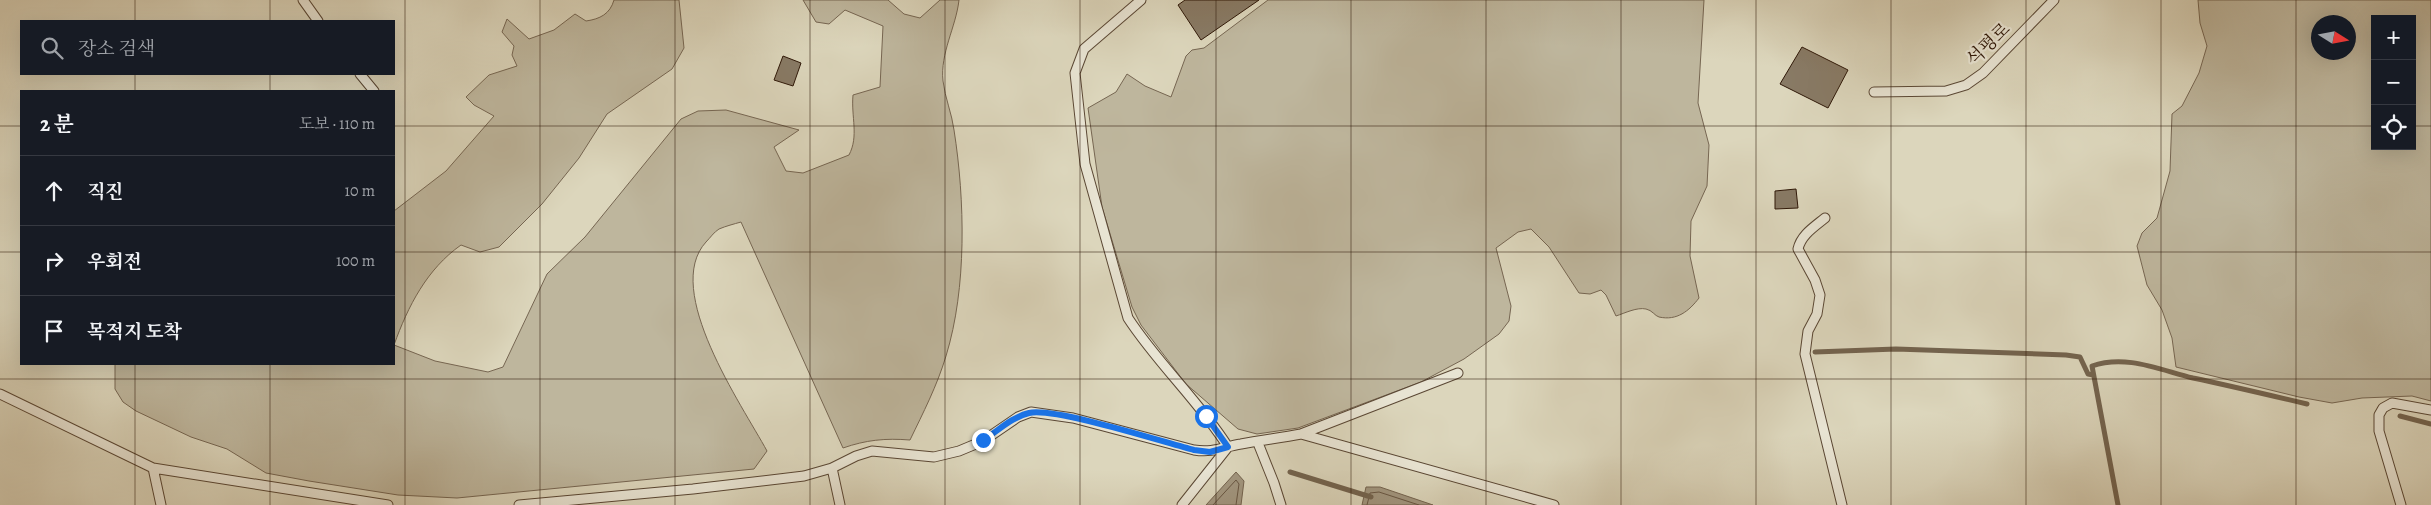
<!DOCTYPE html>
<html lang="ko">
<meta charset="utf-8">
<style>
:root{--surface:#171b24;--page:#242831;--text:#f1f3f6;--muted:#9ea1a6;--line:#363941}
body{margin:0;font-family:Alegreya,"Noto Serif KR",serif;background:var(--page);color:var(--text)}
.controls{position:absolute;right:15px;top:15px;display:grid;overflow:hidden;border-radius:0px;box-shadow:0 5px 20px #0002}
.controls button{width:45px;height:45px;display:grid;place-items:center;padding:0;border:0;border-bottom:1px solid var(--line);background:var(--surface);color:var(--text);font:25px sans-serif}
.compass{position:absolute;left:2311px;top:15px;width:45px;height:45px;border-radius:50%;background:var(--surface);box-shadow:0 5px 20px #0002;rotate:101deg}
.stop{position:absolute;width:15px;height:15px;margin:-11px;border:4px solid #1a73e8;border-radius:50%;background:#fff}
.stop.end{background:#1a73e8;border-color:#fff;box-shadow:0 1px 5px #0008}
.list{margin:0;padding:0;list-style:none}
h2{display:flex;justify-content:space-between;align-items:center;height:65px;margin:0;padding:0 20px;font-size:21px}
h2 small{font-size:16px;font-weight:400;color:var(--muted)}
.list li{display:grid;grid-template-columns:32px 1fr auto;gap:15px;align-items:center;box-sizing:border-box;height:70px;padding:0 20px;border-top:1px solid var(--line)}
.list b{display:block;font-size:19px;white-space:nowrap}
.list em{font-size:16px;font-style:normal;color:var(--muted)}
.icon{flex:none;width:28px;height:28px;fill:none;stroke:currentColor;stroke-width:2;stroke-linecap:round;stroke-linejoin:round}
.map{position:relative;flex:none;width:2431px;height:505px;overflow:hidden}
.search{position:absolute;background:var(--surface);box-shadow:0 5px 20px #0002;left:20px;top:20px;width:375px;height:55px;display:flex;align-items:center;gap:12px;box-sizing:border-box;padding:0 18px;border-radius:0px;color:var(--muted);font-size:19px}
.panel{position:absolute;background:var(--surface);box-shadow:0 5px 20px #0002;left:20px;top:90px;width:375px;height:275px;border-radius:0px}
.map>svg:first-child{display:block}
</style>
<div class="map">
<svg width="2431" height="505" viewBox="0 0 2431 505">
<rect width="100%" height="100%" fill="#dcd6bc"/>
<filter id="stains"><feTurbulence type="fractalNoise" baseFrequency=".004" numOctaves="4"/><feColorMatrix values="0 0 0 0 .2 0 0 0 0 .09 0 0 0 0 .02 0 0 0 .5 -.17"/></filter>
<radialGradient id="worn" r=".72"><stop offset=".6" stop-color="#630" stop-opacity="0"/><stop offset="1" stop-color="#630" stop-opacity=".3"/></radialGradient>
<path fill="#beb69d" stroke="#766652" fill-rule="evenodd" d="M614,0H679L684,48L672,69L607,114L579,158L542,204L499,247L480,252L461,245C427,269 408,306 394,345L435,361L488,372L503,367L547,274L585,237L681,119L698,111L726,110L799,130L774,147L786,171L803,173L849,155C859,136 851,117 853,95L880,87L883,26L845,10L829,24L816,22L803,0H888L904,14L920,18L940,0H959C956,27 940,53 943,81C945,98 952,114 954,130C965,200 967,288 946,356C937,386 923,413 910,440C885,438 866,440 843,448L741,222C734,224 726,226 719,229C714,232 710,238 706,242C662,290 742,405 767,451L754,469L457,498L398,495L309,481L266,473L227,449L191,437L136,411L123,402L115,389V364H394V211L446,171L494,116L474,105L466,97L489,75L517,66L512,55L514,46L502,32L507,19L529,39L554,30L575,14L586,21C600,19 610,14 614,0Z
M1268,0H1704L1698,103L1709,145L1707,186L1691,221L1690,256L1699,298C1689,311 1677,321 1659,317C1655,316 1652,310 1646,309C1637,307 1625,313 1616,316L1606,295L1601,290L1590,294L1579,293L1549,247L1531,229L1518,232L1496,248L1511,306L1509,321L1499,334L1464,359L1421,382L1298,428L1257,434L1238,429L1186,384L1141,325L1132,307L1102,207L1088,108L1116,92L1127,74L1145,86L1171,97L1186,56L1192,50L1204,48Z
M2198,0H2431V401L2412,396L2362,398L2332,403L2299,397L2176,367L2172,338L2162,310L2147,285L2137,246L2142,233L2157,218L2170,171L2172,114L2182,106L2199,73L2207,46L2200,23ZM2375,19H2412V146H2375ZM2318,22H2348V52H2318Z"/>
<path fill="#a1957e" stroke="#73634e" d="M1236,472L1244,481L1241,505H1206Z
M1366,487H1380L1433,505H1362Z"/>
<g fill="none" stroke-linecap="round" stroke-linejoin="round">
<path stroke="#685642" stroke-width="1" d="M1213,505L1236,480L1239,484L1236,505
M1367,505L1370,493L1379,492L1419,505"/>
<path stroke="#73634e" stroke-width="5" d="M1815,352L1896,349L2066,355L2080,357L2088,374L2093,375
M2400,416L2431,424
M1290,472L1371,497
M2118,505L2092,366C2126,354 2160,370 2193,378C2231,386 2269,395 2307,404"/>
</g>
<path fill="#887a65" stroke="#2e1707" d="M1185,0H1259L1201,40L1178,5Z
M1802,47L1848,70L1828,108L1780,84Z
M783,56L801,63L793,86L774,80Z
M1796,189L1798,208L1775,209V191Z"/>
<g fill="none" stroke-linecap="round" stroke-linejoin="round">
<g stroke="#5a4734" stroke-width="11">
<path id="lane" d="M303,0L318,21
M1141,0L1084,49L1075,73L1085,164L1128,318C1158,364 1199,401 1228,447
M360,74L374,91
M1874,92L1946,91L1966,85L1983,73L2054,0
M1825,218C1814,227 1801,235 1798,249L1815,280L1820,295L1817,314L1808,331L1805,354L1842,505
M0,394L153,468L388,505
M1301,434L1458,373
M1258,443L1274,483L1281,505
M153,468L161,505
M832,468L840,505
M519,505L693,489L804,476L832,468L856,456L872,451L934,457L959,451L983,441L1018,417L1031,412L1073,418L1194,450C1213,453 1223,447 1241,444C1261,440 1281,438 1301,434L1554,505
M1182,505L1228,447
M2401,505L2379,431V415L2383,408L2392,403L2431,410"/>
</g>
<use href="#lane" stroke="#e8e4d3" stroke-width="9"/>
</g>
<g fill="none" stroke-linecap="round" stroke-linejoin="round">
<path stroke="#1a73e8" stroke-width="6" d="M983,440C998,431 1012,417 1029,413C1054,407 1163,442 1194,450L1210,452L1228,447L1206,416"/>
</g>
<path fill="none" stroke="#2e1707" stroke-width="1" stroke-opacity="0.55" d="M135,0V21M270,0V21M405,0V505M540,0V505M675,0V505M810,0V505M945,0V505M1080,0V505M1216,0V505M1351,0V505M1486,0V505M1621,0V505M1756,0V505M1891,0V505M2026,0V505M2161,0V505M2296,0V505M135,74V91M270,74V91M0,126H21M394,126H2375M2412,126H2431M0,252H21M394,252H2431M135,364V505M270,364V505M0,379H2431"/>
<g text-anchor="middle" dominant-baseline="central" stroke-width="4.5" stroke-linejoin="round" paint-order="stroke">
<g font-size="18" fill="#2e1707" stroke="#e8e4d3">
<text transform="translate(1988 44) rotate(-44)">석평로</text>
</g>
</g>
<rect width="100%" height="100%" filter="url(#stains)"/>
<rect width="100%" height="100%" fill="url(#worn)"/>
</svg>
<div class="controls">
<button>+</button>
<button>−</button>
<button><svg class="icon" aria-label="locate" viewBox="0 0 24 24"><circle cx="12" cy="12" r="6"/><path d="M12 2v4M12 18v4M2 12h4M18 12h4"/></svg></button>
</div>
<svg class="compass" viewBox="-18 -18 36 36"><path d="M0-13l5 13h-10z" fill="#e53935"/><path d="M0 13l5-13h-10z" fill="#9ea1a6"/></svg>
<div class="stop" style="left:1206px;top:416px"></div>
<div class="stop end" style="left:983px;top:440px"></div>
<div class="search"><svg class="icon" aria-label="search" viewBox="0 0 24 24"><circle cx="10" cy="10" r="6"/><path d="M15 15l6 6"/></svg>장소 검색</div>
<section class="panel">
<h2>2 분<small>도보 · 110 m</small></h2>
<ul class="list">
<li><svg class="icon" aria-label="ahead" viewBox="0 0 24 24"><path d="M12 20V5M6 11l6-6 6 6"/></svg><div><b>직진</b></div><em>10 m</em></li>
<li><svg class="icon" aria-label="right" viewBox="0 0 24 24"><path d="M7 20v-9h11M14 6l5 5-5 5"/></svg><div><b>우회전</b></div><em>100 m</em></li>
<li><svg class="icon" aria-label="arrive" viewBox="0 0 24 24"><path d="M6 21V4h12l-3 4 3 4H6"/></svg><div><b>목적지 도착</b></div></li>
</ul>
</section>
</div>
